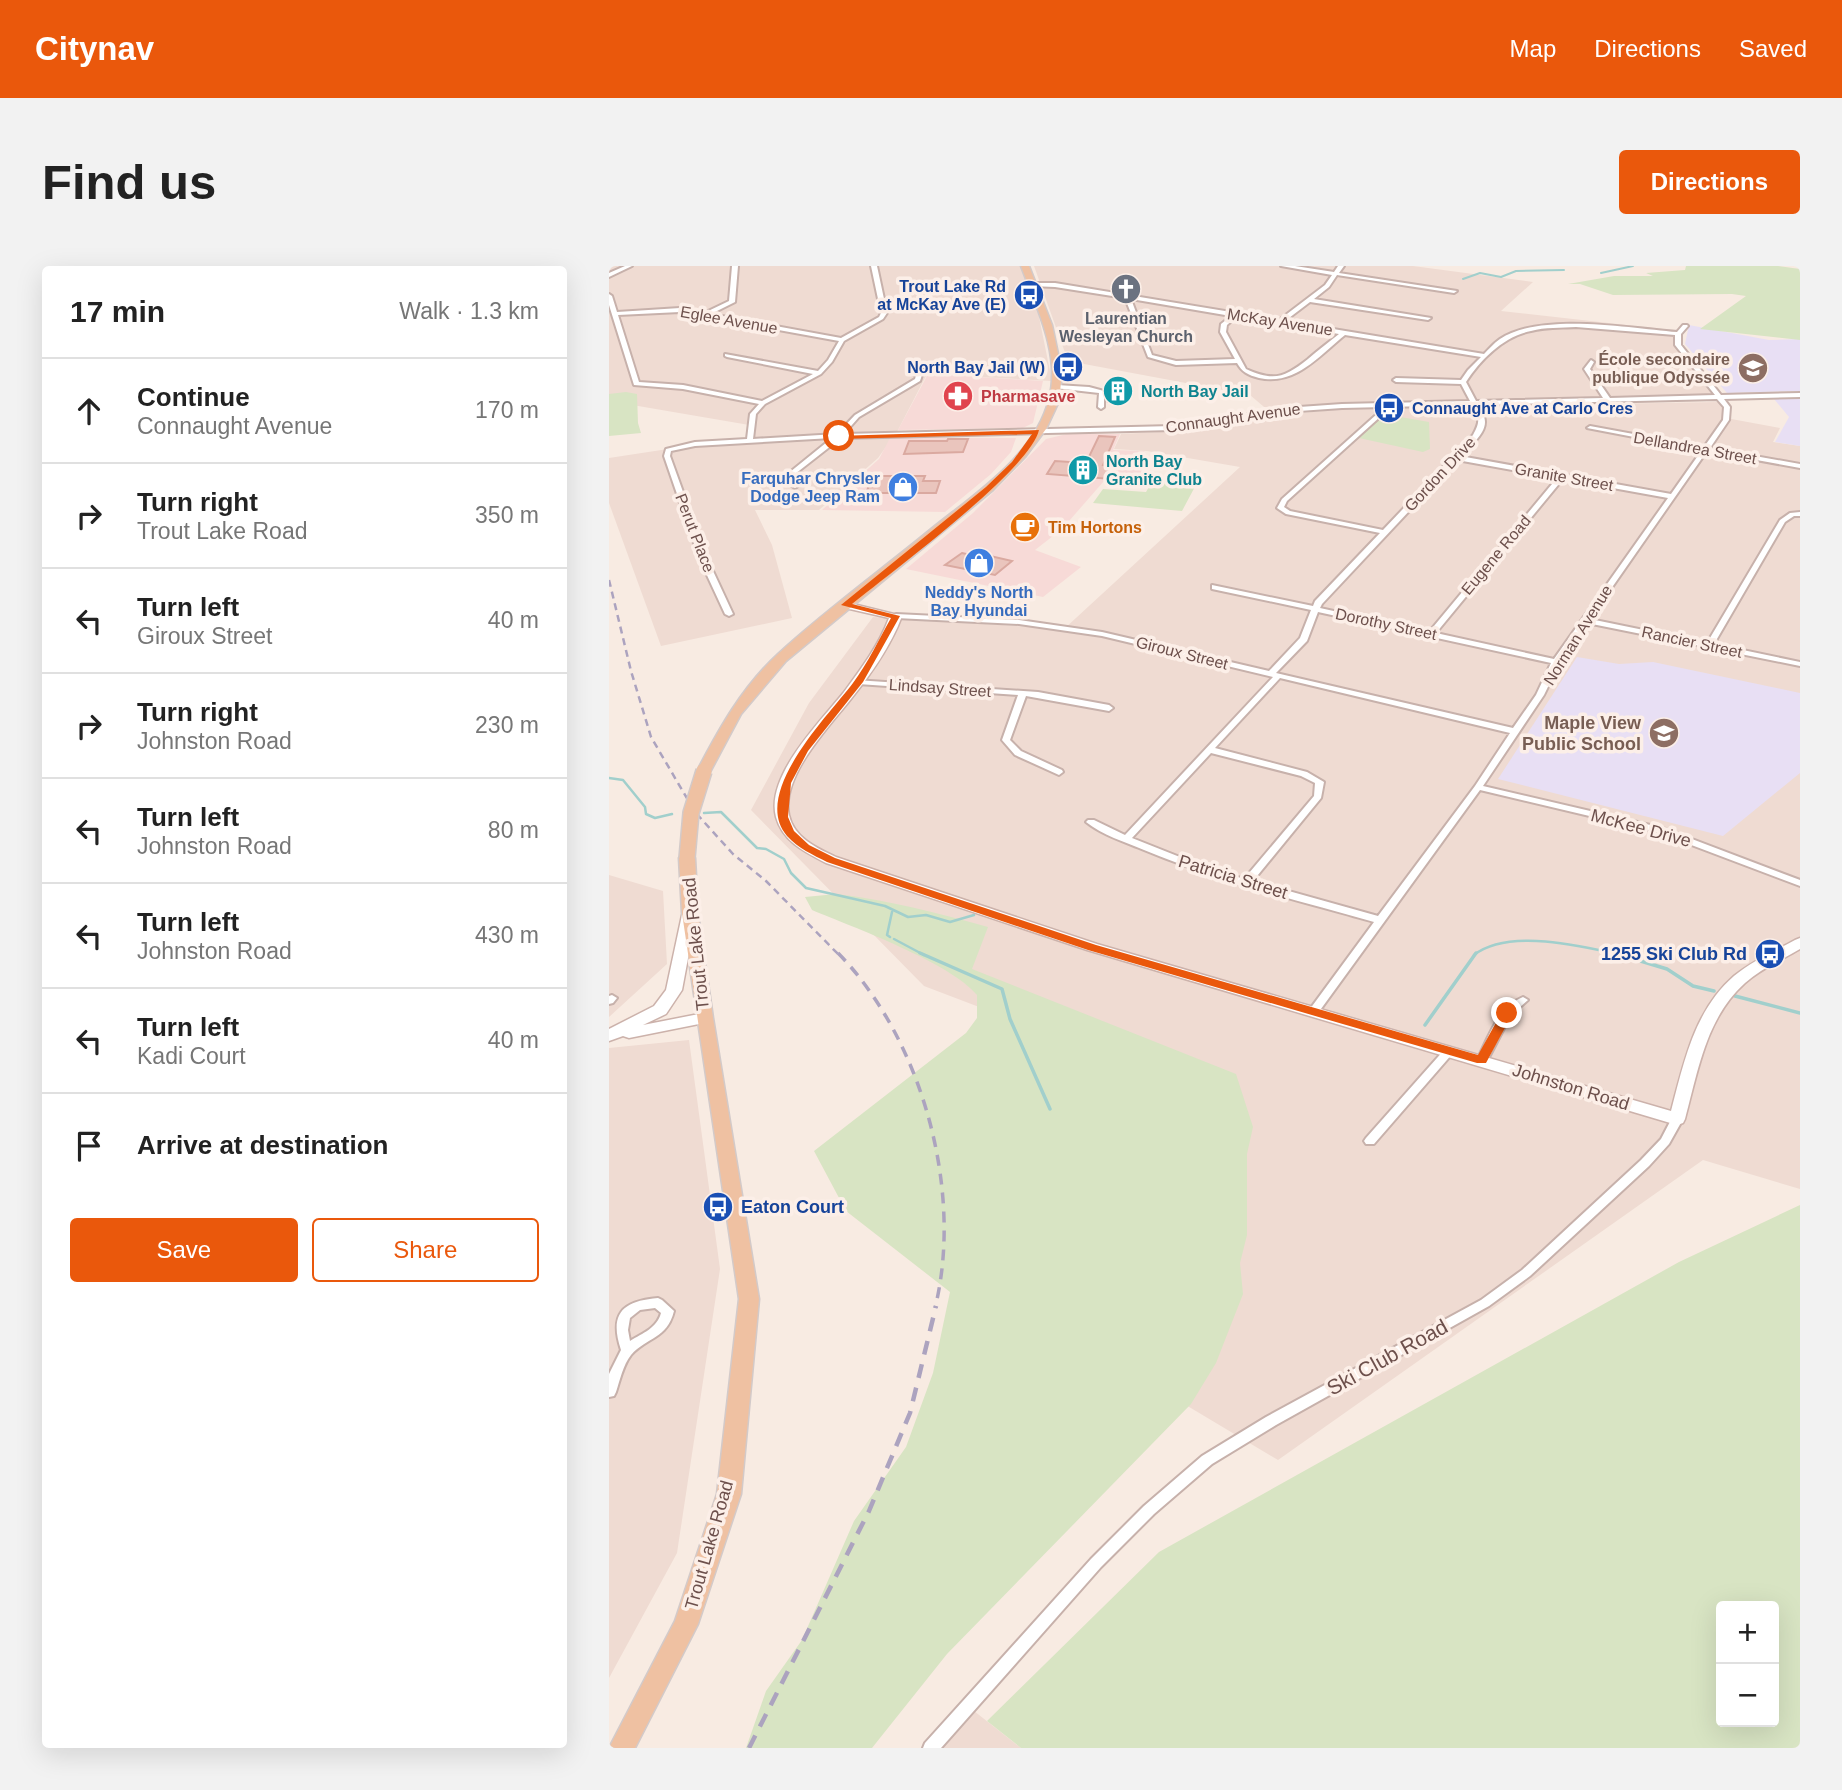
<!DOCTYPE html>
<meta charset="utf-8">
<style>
:root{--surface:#fff;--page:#f2f2f2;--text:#222;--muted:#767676;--line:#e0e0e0;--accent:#ea580c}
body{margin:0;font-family:Helvetica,sans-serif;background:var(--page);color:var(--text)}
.controls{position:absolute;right:21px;bottom:21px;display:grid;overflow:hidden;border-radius:7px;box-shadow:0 7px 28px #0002}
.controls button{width:63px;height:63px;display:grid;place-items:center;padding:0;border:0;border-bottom:2px solid var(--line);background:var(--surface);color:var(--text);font:35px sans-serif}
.stop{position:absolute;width:21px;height:21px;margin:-16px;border:5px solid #ea580c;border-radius:50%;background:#fff}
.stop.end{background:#ea580c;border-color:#fff;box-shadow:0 2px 7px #0008}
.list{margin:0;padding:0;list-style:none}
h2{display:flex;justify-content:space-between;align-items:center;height:91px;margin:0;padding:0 28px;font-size:30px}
h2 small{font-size:23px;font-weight:400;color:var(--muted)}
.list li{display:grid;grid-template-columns:46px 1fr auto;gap:21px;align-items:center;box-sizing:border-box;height:105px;padding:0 28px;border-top:2px solid var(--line)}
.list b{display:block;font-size:26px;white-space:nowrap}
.list p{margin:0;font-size:23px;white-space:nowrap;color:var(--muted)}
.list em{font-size:23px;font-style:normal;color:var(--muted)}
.actions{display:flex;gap:14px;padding:21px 28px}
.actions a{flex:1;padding:16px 0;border:2px solid var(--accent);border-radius:7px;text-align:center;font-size:24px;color:var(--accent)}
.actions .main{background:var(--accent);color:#fff}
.icon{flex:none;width:38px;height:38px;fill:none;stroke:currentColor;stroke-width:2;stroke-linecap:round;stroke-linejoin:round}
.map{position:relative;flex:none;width:1191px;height:1482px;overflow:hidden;border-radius:7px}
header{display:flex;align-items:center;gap:42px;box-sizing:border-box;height:98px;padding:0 35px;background:var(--accent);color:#fff}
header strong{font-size:33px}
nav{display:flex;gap:38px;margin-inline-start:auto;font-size:24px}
.intro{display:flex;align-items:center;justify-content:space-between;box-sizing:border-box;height:168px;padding:0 42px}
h1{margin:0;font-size:49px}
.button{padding:18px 32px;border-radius:7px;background:var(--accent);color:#fff;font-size:24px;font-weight:700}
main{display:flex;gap:42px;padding:0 42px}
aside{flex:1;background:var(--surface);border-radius:7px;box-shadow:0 7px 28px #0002}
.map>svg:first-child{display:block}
</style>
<header>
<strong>Citynav</strong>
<nav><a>Map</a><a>Directions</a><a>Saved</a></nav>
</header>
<div class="intro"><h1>Find us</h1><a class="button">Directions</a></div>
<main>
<aside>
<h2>17 min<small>Walk · 1.3 km</small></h2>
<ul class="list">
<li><svg class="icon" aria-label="ahead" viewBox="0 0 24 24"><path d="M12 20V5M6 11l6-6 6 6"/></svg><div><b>Continue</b><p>Connaught Avenue</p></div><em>170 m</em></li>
<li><svg class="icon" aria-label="right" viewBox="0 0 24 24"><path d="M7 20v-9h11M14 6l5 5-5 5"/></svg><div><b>Turn right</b><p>Trout Lake Road</p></div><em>350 m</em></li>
<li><svg class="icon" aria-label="left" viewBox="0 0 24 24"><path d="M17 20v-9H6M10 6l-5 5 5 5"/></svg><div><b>Turn left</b><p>Giroux Street</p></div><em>40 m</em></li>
<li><svg class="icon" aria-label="right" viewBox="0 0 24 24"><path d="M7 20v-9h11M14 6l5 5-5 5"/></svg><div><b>Turn right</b><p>Johnston Road</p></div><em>230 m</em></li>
<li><svg class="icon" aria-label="left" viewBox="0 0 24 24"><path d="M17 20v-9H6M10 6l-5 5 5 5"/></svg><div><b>Turn left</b><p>Johnston Road</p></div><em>80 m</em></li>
<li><svg class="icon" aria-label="left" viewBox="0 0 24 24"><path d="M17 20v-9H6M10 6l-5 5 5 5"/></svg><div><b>Turn left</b><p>Johnston Road</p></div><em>430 m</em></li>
<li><svg class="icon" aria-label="left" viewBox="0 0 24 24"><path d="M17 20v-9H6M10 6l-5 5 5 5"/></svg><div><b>Turn left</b><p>Kadi Court</p></div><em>40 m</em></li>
<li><svg class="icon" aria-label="arrive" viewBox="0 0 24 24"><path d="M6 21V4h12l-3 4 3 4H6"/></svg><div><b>Arrive at destination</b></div></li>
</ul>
<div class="actions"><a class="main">Save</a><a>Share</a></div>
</aside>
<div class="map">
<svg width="1191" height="1482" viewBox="0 0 1191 1482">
<rect width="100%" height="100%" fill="#f8ebe2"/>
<path fill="#efdbd2" d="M0,0H411L427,36L443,115L318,108L289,164L269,192L210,244H146L163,279L183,352L52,380L0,237V192L144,170L146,160L0,135Z
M425,0H804L924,16L892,45L1062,64L1104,129L702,139L661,146L641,129L459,95Z
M1111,136L1117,152L1171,162L1164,176L1191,180V923L1094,894L669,1194L540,1117L638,843L315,720L142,544L200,437L264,351L455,363L631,201L538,185L505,183L512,168L591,164L672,149L746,142Z
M0,609L54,625L58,698L0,751Z
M80,774L111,1003L68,1287L0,1412V782Z
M360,1441L412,1482H322Z"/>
<path fill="#f7dad7" d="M319,108L434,115L424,157L414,162L289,164Z
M458,168H511L504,184L535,185L541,207L495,215L453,263L426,284L472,301L434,331L297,303L364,247L437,173Z
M281,172H407L402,186L382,208L336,246L213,244L270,193Z"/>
<path fill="#e8dff4" d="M1080,59L1160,74L1191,73V125L1118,127L1076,78Z
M1165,133H1191V180L1166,176L1180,151Z
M968,391L1010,398L1044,396L1191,427V507L1114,570L889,513Z"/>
<path fill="#d8e4c3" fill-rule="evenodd" d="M1077,0H1169L1191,3V74L1091,63L1137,30L1123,28L1004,29L971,18H959L1005,10H1044L1037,7L1076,4Z
M17,126L28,128L29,157L32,167L0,170V128Z
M774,148L820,156L821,183L814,186L750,172Z
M546,211L589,215L573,245L484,237L494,223L537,226Z
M227,628C280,634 328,647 379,661L363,703L627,808L644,861L638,888V969L631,997L634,1028L607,1097L582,1138L338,1388L263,1482H137L157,1425L193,1374L245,1255L297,1181L324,1107L341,1026L237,945L205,885L357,767L368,752V729C342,697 244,661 203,644L196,631Z
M1191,939V1482H412L378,1455L550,1286L1070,996ZM1112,1340H1165V1456H1112Z"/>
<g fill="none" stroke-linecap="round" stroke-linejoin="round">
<path stroke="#a1cfcc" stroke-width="2" d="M992,7L1024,0
M854,13L871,7L892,11L907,5L955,4"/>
<path stroke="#a1cfcc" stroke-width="2.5" d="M0,512L14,514L36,541L37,548L46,552L63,548
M95,547L112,546L148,582L157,583L175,593L182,607L197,622L276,640L299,651L317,649L341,656L365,649
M281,671L278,669L283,646
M285,673L315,689
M865,689C899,662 974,680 1012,689"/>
<path stroke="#a1cfcc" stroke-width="3.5" d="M311,687L393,723L401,753L441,843
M1005,687L1058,703L1084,720L1105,725
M1126,730L1191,747
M816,759L867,687"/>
</g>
<path fill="#eac5bd" stroke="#daa9a0" stroke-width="2" d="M502,120H517L515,136H499Z
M490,170L506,171L494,199L509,200L502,213L438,208L446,195L477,197Z
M339,173H359L354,186L295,188L300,175H338Z
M264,210H316L314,215H331L327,227H257Z
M353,287L370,291L373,288L403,295L386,309L336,299Z"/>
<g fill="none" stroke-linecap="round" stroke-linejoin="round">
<g stroke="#c7b1ab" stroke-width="4">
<path id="street" d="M16,0H23L0,11V7Z
M123,0H129L126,36L102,48L232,72L270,51L272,47L262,0H268L278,47L274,53L235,75L223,96L212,108L156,138L147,148L144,173L228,168L246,149L306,113L308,106L306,100L309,98L312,100L314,106L311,115L250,151L235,168L564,160L676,142L733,138L861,135L852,118L787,116L784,114L787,112L852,114L859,104L872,91L736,69C710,90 686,120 650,112C639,109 633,106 628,97L567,99L539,91L516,32L446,21L422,20L424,17H446L670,54L716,19L723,9L672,0H686L725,6L729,0H735L730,7L848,25L845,27L728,9L720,21L705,33L822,52L819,54L701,36L676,55L875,88C880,83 885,77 891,73C932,46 1020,62 1068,66L1074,59H1078L1079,60L1072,68V79L1112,129L1191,127V131L1115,133L1121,141L1120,154L1101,182L1191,198V202L1098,185L981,353L1098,377L1171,254L1181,247L1191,246V250H1185L1176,256L1105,378L1191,396V400L978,357L951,396L935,429L874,520L1054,562L1191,614V620L1048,566L871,524L709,747H701L700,745L701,743L765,656C688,634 609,615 535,584C516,576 493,569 477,556L479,554H485L516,569L664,411L493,370L410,358L287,352L283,350L287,348L410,354L493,366L660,405L691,372L702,344L603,323V319L704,340L706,335L771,267L677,248L668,242L673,233L768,148H772V150L678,235L675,241L681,245L774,264L864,169C872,154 870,153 863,139L733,142L676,146L564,164L232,172L186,208L189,220L186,222L183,220L181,206L223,172L86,180L62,185L61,190L98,292L124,348L120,350L116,348L90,292L55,190L57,183L86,176L138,173L141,148L150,138L74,123L25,119L0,39V28L3,30L8,46L71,42L95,47L120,35ZM522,33L622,50L612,58L611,66L626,93L567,95L543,89ZM71,46L230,75L219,94L209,105L116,88V90L118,91L204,108L153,135L74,119L30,116L9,49ZM627,51L730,68C720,76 709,84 699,93C676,111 666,116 637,103L617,66L618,59ZM967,61L1066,69V79L1106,129L1001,132L981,103L985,96L982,94L975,103L994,132L867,135L857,116C871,94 895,70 922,65C936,61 952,62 967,61ZM1108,133L1115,141L1114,154L1095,181L981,160L978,162L1093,184L1062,228L851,190C860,181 876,169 876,156C876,150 872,144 869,139ZM848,194L948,212L820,366L711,342L713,338ZM954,213L1059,232L945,393L827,367ZM709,346L942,397L927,429L904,462L667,407L698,375ZM671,412L901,467L866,520L769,650L644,615L712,532L715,516L698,506L606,482ZM602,487L692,510L706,517L705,530L635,613L591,599L523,572Z
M448,119L480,121L495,125V141L492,143L489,141L490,127L446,122L445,121Z
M246,414L429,426L500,439L504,442L500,445L417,430L401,474L412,485L453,504L454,506L450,509L406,489L393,474L409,429L249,418H246Z
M3,729L8,732L4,737L0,738V730Z
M914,731L919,734L902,749L877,797H869L868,794C879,772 889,741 914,731Z
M840,781L845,785L844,787L765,878H757L755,875L757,872L836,783Z
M1068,849L1072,850L1074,853L1060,878L1040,900L921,1010L880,1040L667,1159L603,1198L545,1248L492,1301L332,1482H314L316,1477L482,1293L535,1240L593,1190L657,1151L872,1034L913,1004L1032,894L1052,873L1064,850Z
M49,1032L53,1034L65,1045C58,1073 38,1071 22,1089C14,1099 11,1114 7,1126L5,1130L0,1131V1108L12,1084C0,1048 13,1035 49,1032ZM46,1042L52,1047C48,1062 34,1067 21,1075L19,1064L21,1052L31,1044Z"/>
</g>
<g stroke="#ccb2ab" stroke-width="3">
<path id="secondary" d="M236,336L293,350C282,380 262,408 242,433C220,461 172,510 180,549C185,572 208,582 227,591L488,678L1062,845C1075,796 1085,745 1125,710C1143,695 1166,685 1186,674L1191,672V683C1172,694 1152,703 1136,717C1097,752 1089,805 1076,853L1074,857L1068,859L478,684L217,597C196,586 174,576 167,551C156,510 212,455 235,426C252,403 270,379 280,352L232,341V337Z
M80,645L87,649L73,724L57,748L34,759L95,747L103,752L95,757L20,772L14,770L0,775V763L45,740L57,724L73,649Z"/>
</g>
<g stroke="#d3cac9" stroke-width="3">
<path id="primary" d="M412,0H420L443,59L453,107L450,135L437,163L416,191L384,224L177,395L132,448L100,508H90L88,505C110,463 133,421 169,388C217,344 271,305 321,264C364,229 426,190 440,133C452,89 427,40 412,0Z
M78,587L86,592L89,647L104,752L150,1033L132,1228L89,1358L26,1482H0L66,1355L108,1228L130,1033L73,647L70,592Z"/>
</g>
<use href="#street" fill="#fff" fill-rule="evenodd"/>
<use href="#secondary" fill="#fff" fill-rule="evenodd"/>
<use href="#primary" fill="#efc1a2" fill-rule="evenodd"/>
<path stroke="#aca3bf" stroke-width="2.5" stroke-dasharray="7 5" stroke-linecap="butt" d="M0,314L22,405L42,471L86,546L124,588L157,615L230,689"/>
<path stroke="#aca3bf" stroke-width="3.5" stroke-dasharray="11 8" stroke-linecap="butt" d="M229,687C313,773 355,925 326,1042"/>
<path stroke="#aca3bf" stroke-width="4.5" stroke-dasharray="14 10" stroke-linecap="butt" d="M140,1482L260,1245L301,1147L327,1040"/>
<g stroke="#d3cac9" stroke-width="18" stroke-linecap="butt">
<path id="primary-bridge" d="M78,592L82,547L95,505"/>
</g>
<use href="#primary-bridge" stroke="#efc1a2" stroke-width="15"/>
</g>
<path fill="#ea580c" d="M430,164C421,204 281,307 243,338L291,350L254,416L199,485L182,517L179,551L185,565L200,579L226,592L487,679L869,789L894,744H902L904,747L877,797H868L479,684L218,596C204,589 189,582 178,570C141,527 220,449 244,417C259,397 270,373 282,352L232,339L377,221L403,196L423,168L230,173L226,170Z"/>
<defs>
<g id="church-disc" transform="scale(1.575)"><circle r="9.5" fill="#6b7280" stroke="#fcefe8"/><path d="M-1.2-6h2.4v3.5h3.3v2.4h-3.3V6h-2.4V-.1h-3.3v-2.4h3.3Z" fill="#fff"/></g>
<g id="bus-disc" transform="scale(1.575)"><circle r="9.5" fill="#1a4fb4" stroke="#fcefe8"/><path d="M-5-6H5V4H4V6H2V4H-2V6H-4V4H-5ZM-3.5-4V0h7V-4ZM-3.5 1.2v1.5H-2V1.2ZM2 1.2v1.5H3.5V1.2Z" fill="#fff"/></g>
<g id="school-disc" transform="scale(1.575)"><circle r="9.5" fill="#8d6e63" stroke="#fcefe8"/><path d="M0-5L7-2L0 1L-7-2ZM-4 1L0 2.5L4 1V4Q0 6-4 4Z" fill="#fff"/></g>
<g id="building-disc" transform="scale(1.575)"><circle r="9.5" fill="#0f9aa8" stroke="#fcefe8"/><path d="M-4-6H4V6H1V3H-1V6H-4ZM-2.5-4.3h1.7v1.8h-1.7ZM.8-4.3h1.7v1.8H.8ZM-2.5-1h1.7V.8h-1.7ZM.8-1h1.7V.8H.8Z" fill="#fff"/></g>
<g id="pharmacy-disc" transform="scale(1.575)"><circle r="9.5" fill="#e0444e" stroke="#fcefe8"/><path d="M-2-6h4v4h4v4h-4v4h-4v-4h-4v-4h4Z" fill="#fff"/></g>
<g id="shop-disc" transform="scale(1.575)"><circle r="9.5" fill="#3f7fe0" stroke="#fcefe8"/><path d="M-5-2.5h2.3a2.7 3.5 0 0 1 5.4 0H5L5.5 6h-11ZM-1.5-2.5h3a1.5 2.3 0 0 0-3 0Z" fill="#fff"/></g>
<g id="cafe-disc" transform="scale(1.575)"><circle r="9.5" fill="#e8710a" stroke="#fcefe8"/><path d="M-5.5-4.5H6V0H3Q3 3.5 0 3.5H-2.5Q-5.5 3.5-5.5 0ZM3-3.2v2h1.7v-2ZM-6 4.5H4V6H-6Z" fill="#fff"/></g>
</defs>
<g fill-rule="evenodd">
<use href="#church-disc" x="517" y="23"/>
<use href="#bus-disc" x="420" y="29"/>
<use href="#bus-disc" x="459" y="101"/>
<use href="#school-disc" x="1144" y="102"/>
<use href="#building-disc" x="509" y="125"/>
<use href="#pharmacy-disc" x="349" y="130"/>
<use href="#bus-disc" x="780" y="142"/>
<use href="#building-disc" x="474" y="204"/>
<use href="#shop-disc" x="294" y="221"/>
<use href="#cafe-disc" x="416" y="261"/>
<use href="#shop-disc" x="370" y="297"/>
<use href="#school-disc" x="1055" y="467"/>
<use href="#bus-disc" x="1161" y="688"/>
<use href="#bus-disc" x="109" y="941"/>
</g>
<g text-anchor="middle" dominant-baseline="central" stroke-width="7" stroke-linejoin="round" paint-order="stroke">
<g font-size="16" font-weight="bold" fill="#164399" stroke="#fcefe8" text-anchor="end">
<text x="397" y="20">Trout Lake Rd<tspan x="397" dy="18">at McKay Ave (E)</tspan></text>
<text x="436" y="101">North Bay Jail (W)</text>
<text x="803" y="142" text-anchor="start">Connaught Ave at Carlo Cres</text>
</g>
<g font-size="16" font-weight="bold" fill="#5b616d" stroke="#fcefe8">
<text x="517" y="52">Laurentian<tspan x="517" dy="18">Wesleyan Church</tspan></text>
</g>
<g font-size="16" fill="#6d504c" stroke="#fcefe8">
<text transform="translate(120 54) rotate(10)">Eglee Avenue</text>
<text transform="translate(671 56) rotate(9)">McKay Avenue</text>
<text transform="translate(624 152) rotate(-8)">Connaught Avenue</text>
<text transform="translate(1086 182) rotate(10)">Dellandrea Street</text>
<text transform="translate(831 208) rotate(-47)">Gordon Drive</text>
<text transform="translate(955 211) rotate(10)">Granite Street</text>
<text transform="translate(86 267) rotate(69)">Perut Place</text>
<text transform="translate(887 289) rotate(-50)">Eugene Road</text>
<text transform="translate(777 358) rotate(12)">Dorothy Street</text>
<text transform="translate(969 369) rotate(-58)">Norman Avenue</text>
<text transform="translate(1083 376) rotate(12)">Rancier Street</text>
<text transform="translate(573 387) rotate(14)">Giroux Street</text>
<text transform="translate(331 422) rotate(4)">Lindsay Street</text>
</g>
<g font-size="16" font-weight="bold" fill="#785e54" stroke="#fcefe8" text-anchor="end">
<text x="1121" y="93">École secondaire<tspan x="1121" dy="18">publique Odyssée</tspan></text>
</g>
<g font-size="16" font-weight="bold" fill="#0d838f" stroke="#fcefe8" text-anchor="start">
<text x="532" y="125">North Bay Jail</text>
<text x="497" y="195">North Bay<tspan x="497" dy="18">Granite Club</tspan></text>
</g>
<g font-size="16" font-weight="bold" fill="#be3a42" stroke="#fcefe8" text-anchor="start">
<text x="372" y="130">Pharmasave</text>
</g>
<g font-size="16" font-weight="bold" fill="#366cbe" stroke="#fcefe8" text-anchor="end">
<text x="271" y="212">Farquhar Chrysler<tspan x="271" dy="18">Dodge Jeep Ram</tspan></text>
<text x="370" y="326" text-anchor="middle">Neddy's North<tspan x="370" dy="18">Bay Hyundai</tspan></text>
</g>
<g font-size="16" font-weight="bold" fill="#c56008" stroke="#fcefe8" text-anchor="start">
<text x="439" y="261">Tim Hortons</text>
</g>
<g font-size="18" font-weight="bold" fill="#785e54" stroke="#fcefe8" text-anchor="end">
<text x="1032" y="457">Maple View<tspan x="1032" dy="21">Public School</tspan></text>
</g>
<g font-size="18" fill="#6d504c" stroke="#fcefe8">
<text transform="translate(1032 562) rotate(15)">McKee Drive</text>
<text transform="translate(624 611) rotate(17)">Patricia Street</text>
<text transform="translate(87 678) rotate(-96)">Trout Lake Road</text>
<text transform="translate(962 821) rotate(17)">Johnston Road</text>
<text transform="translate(100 1279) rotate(-74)">Trout Lake Road</text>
</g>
<g font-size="18" font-weight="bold" fill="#164399" stroke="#fcefe8" text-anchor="end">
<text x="1138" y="688">1255 Ski Club Rd</text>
<text x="132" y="941" text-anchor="start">Eaton Court</text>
</g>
<g font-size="21" fill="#6d504c" stroke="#fcefe8">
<text transform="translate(778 1091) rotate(-29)">Ski Club Road</text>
</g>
</g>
</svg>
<div class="controls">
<button>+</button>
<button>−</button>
</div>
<div class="stop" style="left:230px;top:170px"></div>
<div class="stop end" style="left:898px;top:747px"></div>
</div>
</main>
